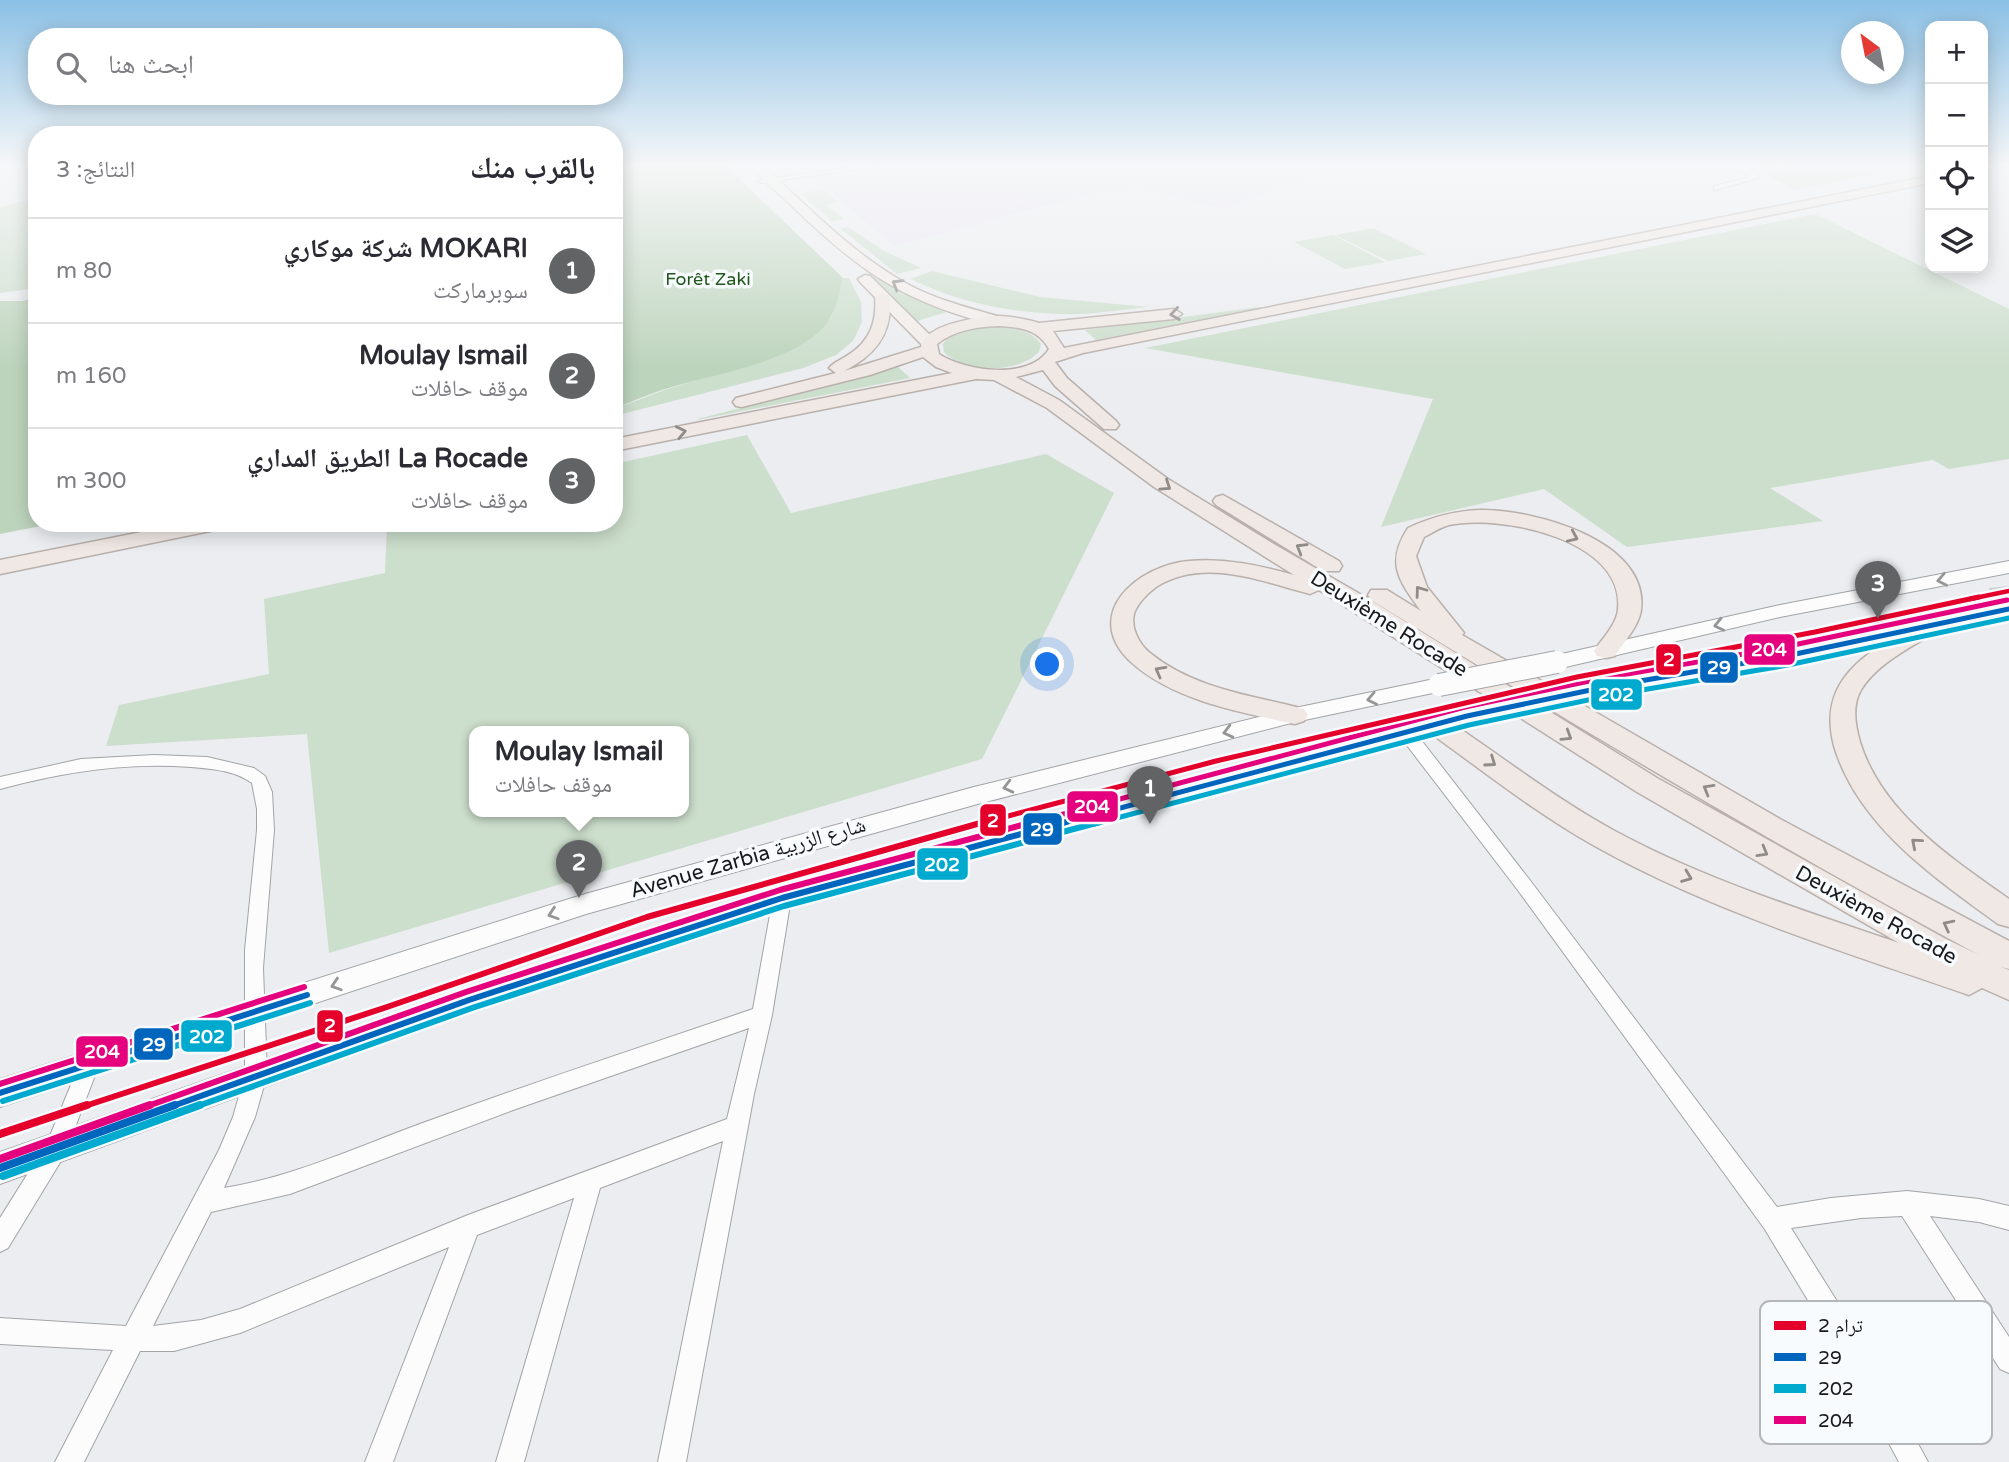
<!DOCTYPE html>
<html lang="ar">
<meta charset="utf-8">
<style>
:root{--surface:#fff;--page:#f7f7f7;--text:#2b2b33;--muted:#7c7c81;--line:#e1e1e2;--accent:#626365}
body{margin:0;font-family:"Varela Round","Noto Naskh Arabic",sans-serif;background:var(--page);color:var(--text);direction:rtl}
.controls{position:absolute;right:21px;top:21px;display:grid;overflow:hidden;border-radius:14px;box-shadow:0 4px 18px #0003}
.controls button{width:63px;height:63px;display:grid;place-items:center;padding:0;border:0;border-bottom:2px solid var(--line);background:var(--surface);color:var(--text);font:35px sans-serif}
.compass{position:absolute;left:1841px;top:21px;width:63px;height:63px;border-radius:50%;background:var(--surface);box-shadow:0 4px 18px #0003;rotate:328deg}
.you{position:absolute;left:1048px;top:665px;width:24px;height:24px;margin:-18px;border:5px solid #fff;border-radius:50%;background:#1a73e8;box-shadow:0 0 0 10px #1a73e833}
.badge{display:grid;place-items:center;width:46px;height:46px;border-radius:50%;background:var(--accent);color:#fff;font-size:23px;font-weight:700}
.pin{position:absolute;translate:-50% -58px;filter:drop-shadow(0 2px 4px #0008)}
.pin::after{content:'';position:absolute;top:37px;width:24px;height:21px;background:inherit;clip-path:polygon(0 0,100% 0,50% 100%)}
.popup{position:absolute;left:469px;top:726px;width:220px;height:91px;box-sizing:border-box;display:grid;place-content:center;border-radius:14px;background:var(--surface);filter:drop-shadow(0 2px 5px #0005);font-size:23px;white-space:nowrap;color:var(--muted)}
.popup b{font-size:26px;color:var(--text)}
.popup::after{content:'';position:absolute;left:50%;top:100%;margin-left:-14px;border:14px solid transparent;border-top-color:var(--surface)}
.list{margin:0;padding:0;list-style:none}
h2{display:flex;justify-content:space-between;align-items:center;height:91px;margin:0;padding:0 28px;font-size:30px}
h2 small{font-size:23px;font-weight:400;color:var(--muted)}
.list li{display:grid;grid-template-columns:46px 1fr auto;gap:21px;align-items:center;box-sizing:border-box;height:105px;padding:0 28px;border-top:2px solid var(--line)}
.list b{display:block;font-size:26px;white-space:nowrap}
.list p{margin:0;font-size:23px;white-space:nowrap;color:var(--muted)}
.list em{font-size:23px;font-style:normal;color:var(--muted)}
.icon{flex:none;width:38px;height:38px;fill:none;stroke:currentColor;stroke-width:2;stroke-linecap:round;stroke-linejoin:round}
.map{position:relative;flex:none;width:2009px;height:1462px;overflow:hidden;direction:ltr}
.search{position:absolute;background:var(--surface);box-shadow:0 4px 18px #0003;left:28px;top:28px;width:595px;height:77px;display:flex;align-items:center;gap:18px;box-sizing:border-box;padding:0 24px;border-radius:28px;color:var(--muted);font-size:26px}
.panel{position:absolute;background:var(--surface);box-shadow:0 4px 18px #0003;left:28px;top:126px;width:595px;height:406px;border-radius:28px;direction:rtl}
.map>svg:first-child{display:block}
</style>
<div class="map">
<svg width="2009" height="1462" viewBox="0 0 2009 1462">
<rect width="100%" height="100%" fill="#ebedf0"/>
<path fill="#e8e5f3" d="M796,164H1347L1221,209L1134,186L1120,192L1104,190L895,246Z"/>
<path fill="#ccdecc" fill-rule="evenodd" d="M1748,164H1924L1794,190Z
M822,189L838,202L827,205L844,219L832,221L801,194Z
M37,198V288L0,293V207Z
M1815,214L2009,309V459L1949,469L1933,460L1770,488L1823,521L1627,547L1544,489L1381,527L1433,399L1145,348Z
M848,227L884,251L921,268L897,274L841,229Z
M1373,228L1426,254L1388,261L1335,235Z
M1333,235L1385,262L1345,269L1294,242Z
M850,256L897,291L950,311L917,321Z
M932,271L1040,297L1148,307C1120,310 1091,315 1062,314C1012,313 956,302 911,279Z
M843,278H849L861,302L862,322L853,341L836,355L803,368L614,416V409L670,388L762,361L807,341L831,318Z
M1259,307L1262,308L1096,340L1085,330Z
M988,327C1006,327 1029,327 1041,344L1039,352C1019,373 965,374 944,352L943,344C953,330 971,329 988,327Z
M898,367L910,378L697,420L698,419Z
M747,435L791,513L1046,454L1114,493L982,759L329,953L307,734L106,746L119,705L269,674L264,599L385,573L387,523H614V464ZM474,732H684V812H474Z"/>
<path fill="#bdd4bc" d="M614,164H724L843,278C839,293 836,311 827,323C798,361 719,373 675,386C654,392 634,400 614,409Z
M37,297V523H56L0,534V301H23Z"/>
<g fill="none" stroke-linecap="round" stroke-linejoin="round">
<g stroke="#a3a4a6" stroke-width="2">
<path id="minor" d="M874,164H891L761,183L757,181Z
M1713,164L1738,167L1735,164C1744,164 1756,169 1759,178L1714,190V186L1751,177L1747,173Z
M1405,726L1411,727L1529,879L1777,1207L1831,1198L1907,1191L1979,1199L2009,1206V1230L1979,1222L1930,1216L2009,1337V1373L2000,1369L1902,1216L1861,1218L1791,1228L1860,1338L1928,1462H1899L1842,1356L1764,1228L1517,889L1399,735L1397,731Z
M154,755L207,757L254,768L265,776L272,792L274,830L263,968L267,1075L255,1117L224,1188C295,1177 363,1144 431,1120C537,1081 645,1046 753,1009L773,898L776,893L782,891L788,893L791,898L772,1015L754,1094L686,1462H658L723,1141L600,1188L524,1462H496L574,1198L477,1235L393,1462H365L449,1247L240,1333L174,1351H140L84,1462H55L113,1350L0,1344V1318L126,1326L219,1150L233,1117L245,1075V950L257,830V809L252,783C234,770 212,769 191,767C125,762 63,772 0,789V777L81,759ZM749,1028L727,1119L468,1215L240,1309L201,1320L153,1326L211,1212L290,1194L513,1110Z
M89,1056L96,1058L99,1065L64,1156L8,1248L0,1252V1218L47,1143L82,1058Z"/>
</g>
<g stroke="#a3a4a6" stroke-width="2">
<path id="secondary" d="M2009,561V573L1780,617L1557,669L1550,667L1546,662L1550,657L1557,655L1780,605Z
M2009,603V615L1786,663L1605,694L1597,692L1594,687L1597,682L1605,680L1786,649Z
M1439,678L1447,680L1450,685L1447,690L1295,722L974,805L586,914L0,1107V1079L585,894L974,787L1295,708Z
M1467,709L1475,711L1478,716L1475,721L782,908C518,992 260,1089 0,1184V1152L469,988L782,888Z"/>
</g>
<g stroke="#b9b0ac" stroke-width="3">
<path id="primary" d="M748,164H761C809,207 854,256 911,286C940,301 973,309 1004,318L1006,321L998,326C906,303 863,274 795,209C780,194 762,180 748,164Z
M865,275L870,276L935,340L937,343L935,346H923L860,282L858,279Z"/>
</g>
<g stroke="#b9b0ac" stroke-width="3">
<path id="trunk" d="M2009,164V166L1983,171V165Z
M1930,176V183L1083,353L1055,362L1067,378L1116,421L1119,425L1116,429H1104L1055,386L1043,370L1016,377L1059,400L1168,479L1272,543L1372,601L1657,778L1944,938L1979,955C1772,844 1571,723 1371,600L1368,595L1371,590H1387L1421,611C1399,581 1385,563 1408,528C1432,517 1453,511 1480,510C1532,509 1650,540 1641,610C1639,626 1623,643 1615,656L1606,658L1597,656L1594,651C1602,639 1617,624 1618,609C1625,539 1500,514 1449,525C1441,527 1432,533 1424,537L1416,556L1427,587L1460,628L1464,633L1462,635L1780,819L2009,941V969L2001,967L2009,970V1000L1982,988L1969,995C1843,951 1710,911 1593,845C1534,812 1481,769 1426,730L1422,724L1426,718L1435,715L1444,718C1500,755 1553,797 1613,830C1703,879 1802,910 1899,943L1637,792L1319,590L1310,594C1260,581 1204,557 1156,587C1148,593 1139,602 1135,611C1129,626 1139,644 1150,653C1194,689 1251,695 1304,709L1308,715L1304,721L1295,724C1240,712 1175,701 1132,663C1079,615 1138,565 1189,561C1225,558 1259,565 1294,575L1154,487L1047,408L994,380L976,379L614,451V439L952,373L936,367L923,357L870,375L742,407L736,406L733,402L736,398L836,373L829,368C834,362 841,360 848,355C870,341 877,322 875,296L882,292L889,296C894,332 876,355 844,371L921,347C924,324 981,316 1000,316C1014,317 1026,319 1039,323L1174,309L1182,314L1174,319L1053,331L1064,348ZM998,326C1019,327 1038,329 1049,349C1029,381 965,371 939,354L937,344C955,330 976,327 998,326Z
M1223,495L1339,561L1342,566L1339,571H1323L1216,505L1213,501L1216,497Z
M187,523H230L227,527L220,529L0,574V560Z
M1929,619L1937,621L1941,626L1937,631C1912,647 1877,663 1861,690C1852,705 1855,725 1860,742C1882,813 1951,858 2009,899V927L1998,924C1934,877 1858,826 1834,746C1825,711 1833,684 1861,660C1879,645 1906,625 1929,619Z"/>
</g>
<use href="#minor" fill="#fcfcfd" fill-rule="evenodd"/>
<use href="#secondary" fill="#fcfcfd" fill-rule="evenodd"/>
<use href="#primary" fill="#f3edea" fill-rule="evenodd"/>
<use href="#trunk" fill="#f0e8e4" fill-rule="evenodd"/>
<path stroke="#cdcecf" stroke-width="2" d="M1990,589L2009,587"/>
<g stroke="#a3a4a6" stroke-width="24" stroke-linecap="butt">
<path id="secondary-bridge" d="M1439,685L1557,662
M1467,716L1605,687"/>
</g>
<use href="#secondary-bridge" stroke="#fcfcfd" stroke-width="22"/>
<g stroke="#f7fbfe" stroke-width="10">
<path id="bus-1-far2" d="M1060,824L1467,716L1605,687L1786,656L2009,609"/>
</g>
<g stroke="#f7fbfe" stroke-width="11">
<path id="bus-1-far1" d="M0,1093L307,995
M170,1107L469,1000L782,898L1066,822"/>
</g>
<g stroke="#f7fbfe" stroke-width="13">
<path id="bus-1" d="M0,1168L175,1105"/>
</g>
<g stroke="#f7fbfe" stroke-width="10">
<path id="bus-2-far2" d="M1094,824L1469,725L1607,696L1788,665L2009,618"/>
</g>
<g stroke="#f7fbfe" stroke-width="11">
<path id="bus-2-far1" d="M3,1101L310,1003
M195,1107L472,1008L784,906L1100,822"/>
</g>
<g stroke="#f7fbfe" stroke-width="13">
<path id="bus-2" d="M3,1176L200,1105"/>
</g>
<g stroke="#f7fbfe" stroke-width="10">
<path id="bus-3-far2" d="M1026,824L1465,707L1604,678L1784,647L2007,600"/>
</g>
<g stroke="#f7fbfe" stroke-width="11">
<path id="bus-3-far1" d="M0,1084L304,987
M145,1107L466,992L780,890L1033,822"/>
</g>
<g stroke="#f7fbfe" stroke-width="13">
<path id="bus-3" d="M0,1159L150,1105"/>
</g>
<use href="#bus-1-far2" stroke="#0065bd" stroke-width="5"/>
<use href="#bus-1-far1" stroke="#0065bd" stroke-width="6"/>
<use href="#bus-1" stroke="#0065bd" stroke-width="8"/>
<use href="#bus-2-far2" stroke="#00a9ce" stroke-width="5"/>
<use href="#bus-2-far1" stroke="#00a9ce" stroke-width="6"/>
<use href="#bus-2" stroke="#00a9ce" stroke-width="8"/>
<use href="#bus-3-far2" stroke="#e5007d" stroke-width="5"/>
<use href="#bus-3-far1" stroke="#e5007d" stroke-width="6"/>
<use href="#bus-3" stroke="#e5007d" stroke-width="8"/>
<g stroke="#f7fbfe" stroke-width="9">
<path id="tram-1-far3" d="M1970,599L2009,591"/>
</g>
<g stroke="#f7fbfe" stroke-width="10">
<path id="tram-1-far2" d="M978,824L1216,761L1577,677L1815,632L1979,597"/>
</g>
<g stroke="#f7fbfe" stroke-width="11">
<path id="tram-1-far1" d="M82,1107L387,1007L647,917L984,822"/>
</g>
<g stroke="#f7fbfe" stroke-width="13">
<path id="tram-1" d="M0,1134L87,1105"/>
</g>
<use href="#tram-1-far3" stroke="#e4002b" stroke-width="4.5"/>
<use href="#tram-1-far2" stroke="#e4002b" stroke-width="5"/>
<use href="#tram-1-far1" stroke="#e4002b" stroke-width="6"/>
<use href="#tram-1" stroke="#e4002b" stroke-width="8"/>
</g>
<defs><path id="oneway-chevron" d="M-2-3.5L2.5 0L-2 3.5" fill="none" stroke-width="1.6" stroke-linecap="round" stroke-linejoin="round" transform="scale(1.75)"/></defs>
<use stroke="#908e8c" href="#oneway-chevron" transform="translate(897 284) rotate(-149)"/>
<g stroke="#8f8b89">
<use href="#oneway-chevron" transform="translate(1175 314) rotate(172)"/>
<use href="#oneway-chevron" transform="translate(681 432) rotate(-12)"/>
<use href="#oneway-chevron" transform="translate(1166 486) rotate(34)"/>
<use href="#oneway-chevron" transform="translate(1573 537) rotate(24)"/>
<use href="#oneway-chevron" transform="translate(1301 548) rotate(-149)"/>
<use href="#oneway-chevron" transform="translate(1420 591) rotate(-126)"/>
<use href="#oneway-chevron" transform="translate(1160 671) rotate(-151)"/>
<use href="#oneway-chevron" transform="translate(1567 736) rotate(32)"/>
<use href="#oneway-chevron" transform="translate(1491 762) rotate(35)"/>
<use href="#oneway-chevron" transform="translate(1708 789) rotate(-150)"/>
<use href="#oneway-chevron" transform="translate(1916 843) rotate(-139)"/>
<use href="#oneway-chevron" transform="translate(1763 852) rotate(30)"/>
<use href="#oneway-chevron" transform="translate(1687 877) rotate(21)"/>
<use href="#oneway-chevron" transform="translate(1948 925) rotate(-153)"/>
</g>
<g stroke="#959697">
<use href="#oneway-chevron" transform="translate(1942 580) rotate(169)"/>
<use href="#oneway-chevron" transform="translate(1719 625) rotate(167)"/>
<use href="#oneway-chevron" transform="translate(1372 699) rotate(168)"/>
<use href="#oneway-chevron" transform="translate(1228 732) rotate(166)"/>
<use href="#oneway-chevron" transform="translate(1008 787) rotate(166)"/>
<use href="#oneway-chevron" transform="translate(553 914) rotate(162)"/>
<use href="#oneway-chevron" transform="translate(336 985) rotate(162)"/>
</g>
<linearGradient id="sky" x2="0" y2="1"><stop stop-color="#8bc0e5"/><stop offset="0.45" stop-color="#f6f7f8"/><stop offset="1" stop-color="#f6f7f8" stop-opacity="0"/></linearGradient>
<rect width="2009" height="368" fill="url(#sky)"/>
<g text-anchor="middle" dominant-baseline="central" stroke-width="7" stroke-linejoin="round" paint-order="stroke">
<g font-size="18" fill="#21561b" stroke="#f7fbfe">
<text x="708" y="279">Forêt Zaki</text>
</g>
<g font-size="21" fill="#18191a" stroke="#f7fbfe">
<text transform="translate(1389 624) rotate(32)">Deuxième Rocade</text>
<text transform="translate(748 858) rotate(-16)">Avenue Zarbia شارع الزربية</text>
<text transform="translate(1876 915) rotate(29)">Deuxième Rocade</text>
</g>
</g>
<rect x="1760" y="1301" width="232" height="143" rx="10" fill="#f7fbfe" stroke="#b4b7ba" stroke-width="2"/>
<rect x="1774" y="1321" width="32" height="9" fill="#e4002b"/>
<rect x="1774" y="1353" width="32" height="8" fill="#0065bd"/>
<rect x="1774" y="1384" width="32" height="9" fill="#00a9ce"/>
<rect x="1774" y="1416" width="32" height="8" fill="#e5007d"/>
<g font-size="19" fill="#18191a">
<text x="1818" y="1332">ترام 2</text>
<text x="1818" y="1364">29</text>
<text x="1818" y="1395">202</text>
<text x="1818" y="1427">204</text>
</g>
<g stroke="#f7fbfe" stroke-width="2.5">
<rect x="1743" y="633" width="53" height="33" rx="7" fill="#e5007d"/>
<rect x="1655" y="643" width="27" height="33" rx="7" fill="#e4002b"/>
<rect x="1699" y="651" width="40" height="33" rx="7" fill="#0065bd"/>
<rect x="1590" y="678" width="53" height="33" rx="7" fill="#00a9ce"/>
<rect x="1066" y="790" width="53" height="33" rx="7" fill="#e5007d"/>
<rect x="979" y="803" width="28" height="34" rx="7" fill="#e4002b"/>
<rect x="1022" y="812" width="41" height="34" rx="7" fill="#0065bd"/>
<rect x="916" y="847" width="53" height="34" rx="7" fill="#00a9ce"/>
<rect x="316" y="1009" width="28" height="34" rx="7" fill="#e4002b"/>
<rect x="180" y="1019" width="53" height="34" rx="7" fill="#00a9ce"/>
<rect x="133" y="1027" width="41" height="34" rx="7" fill="#0065bd"/>
<rect x="75" y="1035" width="54" height="33" rx="7" fill="#e5007d"/>
</g>
<g font-size="19" text-anchor="middle" font-weight="bold" fill="#fff">
<text x="1769" y="656">204</text>
<text x="1669" y="666">2</text>
<text x="1719" y="674">29</text>
<text x="1616" y="701">202</text>
<text x="1092" y="813">204</text>
<text x="993" y="827">2</text>
<text x="1042" y="836">29</text>
<text x="942" y="871">202</text>
<text x="330" y="1032">2</text>
<text x="207" y="1043">202</text>
<text x="154" y="1051">29</text>
<text x="102" y="1058">204</text>
</g>
</svg>
<div class="controls">
<button>+</button>
<button>−</button>
<button><svg class="icon" aria-label="locate" viewBox="0 0 24 24"><circle cx="12" cy="12" r="6"/><path d="M12 2v4M12 18v4M2 12h4M18 12h4"/></svg></button>
<button><svg class="icon" aria-label="layers" viewBox="0 0 24 24"><path d="M12 4l9 5-9 5-9-5zM3 14l9 5 9-5"/></svg></button>
</div>
<svg class="compass" viewBox="-18 -18 36 36"><path d="M0-13l5 13h-10z" fill="#e53935"/><path d="M0 13l5-13h-10z" fill="#7c7c81"/></svg>
<div class="you"></div>
<div class="pin badge" style="left:1150px;top:824px">1</div>
<div class="pin badge" style="left:579px;top:898px">2</div>
<div class="popup"><b>Moulay Ismail</b>موقف حافلات</div>
<div class="pin badge" style="left:1878px;top:619px">3</div>
<div class="search"><svg class="icon" aria-label="search" viewBox="0 0 24 24"><circle cx="10" cy="10" r="6"/><path d="M15 15l6 6"/></svg>ابحث هنا</div>
<section class="panel">
<h2>بالقرب منك<small>النتائج: 3</small></h2>
<ul class="list">
<li><span class="badge">1</span><div><b>MOKARI شركة موكاري</b><p>سوبرماركت</p></div><em>80 m</em></li>
<li><span class="badge">2</span><div><b>Moulay Ismail</b><p>موقف حافلات</p></div><em>160 m</em></li>
<li><span class="badge">3</span><div><b>La Rocade الطريق المداري</b><p>موقف حافلات</p></div><em>300 m</em></li>
</ul>
</section>
</div>
